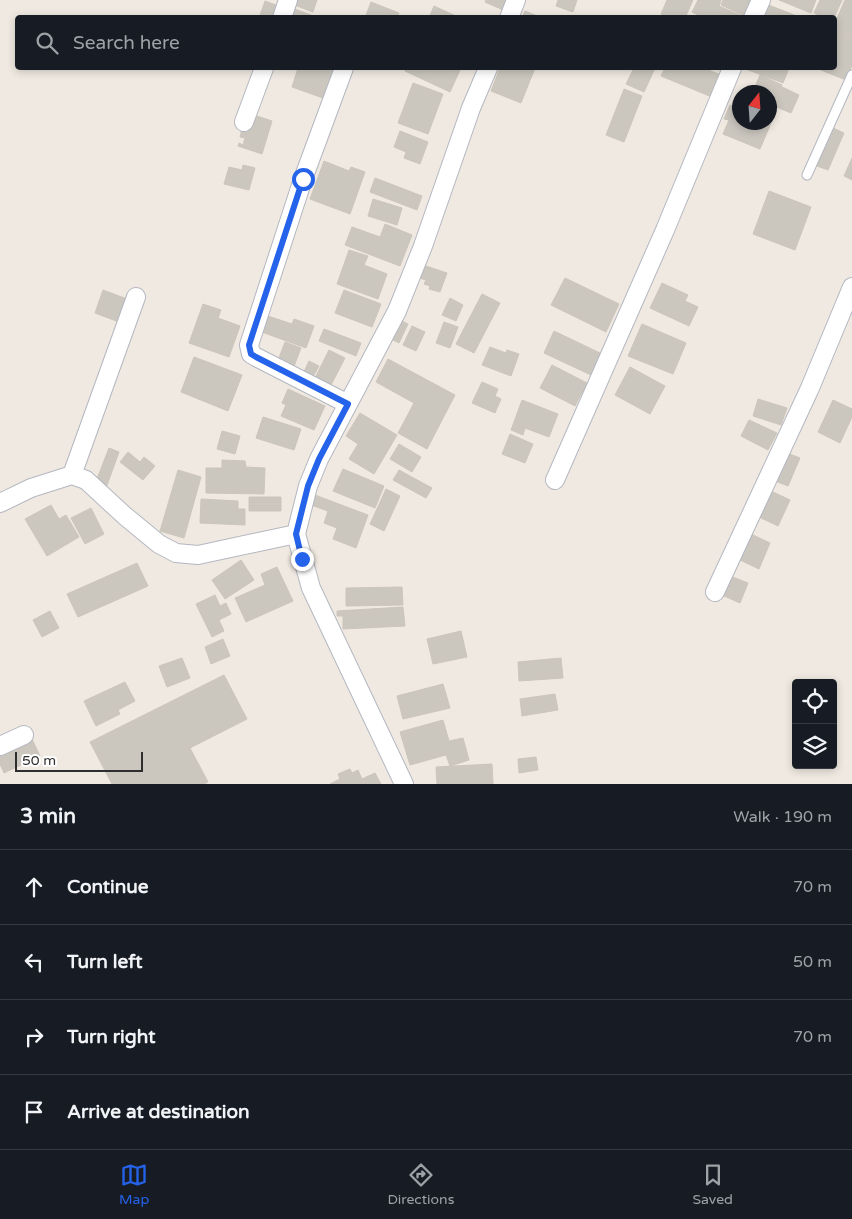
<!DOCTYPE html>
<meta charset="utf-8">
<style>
:root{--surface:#171b24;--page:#242831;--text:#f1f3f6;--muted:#9ea1a6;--line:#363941;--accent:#2563eb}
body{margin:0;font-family:"Varela Round",sans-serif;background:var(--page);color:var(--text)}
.controls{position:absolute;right:15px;bottom:15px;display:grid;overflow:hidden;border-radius:5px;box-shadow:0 2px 8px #0003}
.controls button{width:45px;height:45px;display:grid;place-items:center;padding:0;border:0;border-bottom:1px solid var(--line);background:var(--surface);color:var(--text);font:25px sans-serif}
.compass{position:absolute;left:732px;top:85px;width:45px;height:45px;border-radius:50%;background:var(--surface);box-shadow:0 2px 8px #0003;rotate:17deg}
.scale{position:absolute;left:15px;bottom:12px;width:128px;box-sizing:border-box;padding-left:5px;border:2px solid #2e2e2e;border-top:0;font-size:14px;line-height:18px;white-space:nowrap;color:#2e2e2e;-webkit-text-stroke:4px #fff;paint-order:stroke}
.stop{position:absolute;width:15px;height:15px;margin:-11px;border:4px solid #2563eb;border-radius:50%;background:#fff}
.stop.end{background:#2563eb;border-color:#fff;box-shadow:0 1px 5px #0008}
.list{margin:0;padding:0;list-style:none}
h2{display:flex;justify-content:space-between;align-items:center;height:65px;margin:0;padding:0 20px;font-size:21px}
h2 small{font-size:16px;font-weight:400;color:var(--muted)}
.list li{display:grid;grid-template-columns:32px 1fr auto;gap:15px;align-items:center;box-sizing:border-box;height:75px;padding:0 20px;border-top:1px solid var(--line)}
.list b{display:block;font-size:19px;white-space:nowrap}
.list em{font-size:16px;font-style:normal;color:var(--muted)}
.icon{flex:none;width:28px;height:28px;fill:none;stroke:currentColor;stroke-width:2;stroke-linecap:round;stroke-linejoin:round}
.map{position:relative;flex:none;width:852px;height:784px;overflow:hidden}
.search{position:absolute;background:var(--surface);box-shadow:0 2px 8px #0003;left:15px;right:15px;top:15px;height:55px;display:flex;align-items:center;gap:12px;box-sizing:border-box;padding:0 18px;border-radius:5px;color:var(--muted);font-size:19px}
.sheet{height:365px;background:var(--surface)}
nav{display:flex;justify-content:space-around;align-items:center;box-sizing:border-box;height:70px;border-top:1px solid var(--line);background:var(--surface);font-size:14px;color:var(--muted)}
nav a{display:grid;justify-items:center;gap:2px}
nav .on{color:var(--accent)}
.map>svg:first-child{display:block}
</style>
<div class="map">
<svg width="852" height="784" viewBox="0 0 852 784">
<rect width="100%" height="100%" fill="#efe9e1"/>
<path fill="#cbc7bf" stroke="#cbc5ba" d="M290,0H317L313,12L289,3Z
M486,0H506L507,1L503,10L485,2Z
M558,0H577L573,12L556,6Z
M667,0H693L685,18H668L661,14Z
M698,0H721L719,6L744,17L705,18L692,12Z
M723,0H752L745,16L721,5Z
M779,0H816L811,13Z
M820,0H842L834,18H826L814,13Z
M845,0H852V37L834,30V25Z
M265,1L284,8L280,18H259Z
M371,2L399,13L397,18H365Z
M766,4L802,18H761Z
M434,6L460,18H429Z
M289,7L311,15L310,18H285Z
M525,11L542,18H522Z
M834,31L852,38V65L846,80L816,68H834Z
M298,68H337L333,95L325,92L323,98L292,87Z
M406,68H454L460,70L450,92L405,71Z
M500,68H535L521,103L491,91Z
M634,68H655L644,92L626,84Z
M665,68H703L721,75L712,97L661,76Z
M743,68H789L783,83Z
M760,75L782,85L776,99L770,96V92H762L754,89Z
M413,83L443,94L428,134L398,123Z
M782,87L799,95L791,113L774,106Z
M624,89L642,96L624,142L606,135Z
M738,96L740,122H770V108L776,111L760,149L723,134L729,120L724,119L730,105L734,107Z
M251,114L272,121L262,154L238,146L239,143L243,145L245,138L240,137L243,125Z
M833,128L844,133L828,170L817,166Z
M400,131L428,142L420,164L404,158L406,152L394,147Z
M852,158V180L844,176Z
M324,161L349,171L351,167L365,172L350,214L310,199Z
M243,165L255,168L249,190L224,184L229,167L242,170Z
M375,178L422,196L417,210L370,192Z
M769,191L811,207L795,250L753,234Z
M373,199L402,208L397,225L368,216Z
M385,224L412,235L400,266L345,245L352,227L380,237Z
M349,250L368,256L364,265L387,274L378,299L337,284Z
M423,265L447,273L440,292L429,289L430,286L424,284L426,280L419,278Z
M565,278L619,304L606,332L551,305Z
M662,283L688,295L685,301L698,307L689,326L650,308Z
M103,290L127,299L119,322L95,313Z
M344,290L381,304L372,327L335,313Z
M482,294L500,303L474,353L456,344Z
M450,298L463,305L456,321L442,315Z
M203,304L221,310L218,318L240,326L229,357L189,343Z
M265,315L292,324L294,319L314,326L306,348L259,331Z
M398,319L408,324L399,343L389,338Z
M444,322L458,327L450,348L436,343Z
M642,324L686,343L673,374L628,356Z
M412,326L425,332L416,351L403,345Z
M324,329L361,343L356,356L319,341Z
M554,331L602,354L591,375L544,353Z
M285,342L301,348L293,369L277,363Z
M490,347L506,353L507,350L519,354L511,376L482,365Z
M329,350L345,358L330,387L314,380Z
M194,357L242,375L228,411L181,392Z
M388,359L455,395L427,449L398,433L414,403L376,382Z
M309,361L319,366L311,380L302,376Z
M552,365L587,383L575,406L540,388Z
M630,367L665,386L650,414L615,395Z
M482,382L498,389L495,396L501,399L495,413L472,403Z
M288,389L325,406L314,430L281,416L286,405L282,403Z
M758,399L787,408L781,425L753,416Z
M522,400L558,414L549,437L525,428L523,435L511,430Z
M833,400L852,409V417L840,443L818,432Z
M360,413L397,435L374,474L349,459L358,444L346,436Z
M263,417L301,429L294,450L256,438Z
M749,420L777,433L768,450L741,436Z
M222,431L240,436L235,454L217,449Z
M510,434L533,444L525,463L502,454Z
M399,444L421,457L412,472L390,459Z
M109,448L119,452L106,488L95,484Z
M128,452L140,462L144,457L155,466L143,480L120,462Z
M787,453L800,458L788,486L775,481Z
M222,460L245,461L246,467L265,468L264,494L206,493V468H222Z
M343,469L384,486L375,508L333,491Z
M178,470L201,477L184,538L160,531Z
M399,470L432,488L426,498L393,480Z
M386,489L400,496L384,531L370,524Z
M771,491L790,500L778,526L759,517Z
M315,495L368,515L356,548L333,539L337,528L324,523L328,511L311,505Z
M249,497H281V511H249Z
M201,499L238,501V509H245V525L200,523Z
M51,505L59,519L66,515L79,537L47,556L25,519Z
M91,508L104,534L85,544L71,518Z
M751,534L770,543L759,569L740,560Z
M241,560L254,580L225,599L212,580Z
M137,563L148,586L78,617L67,594Z
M277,567L293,601L246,622L235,598L265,585L261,574Z
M730,576L748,583L740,603L722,595Z
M402,587L403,605L346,606V588Z
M215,595L220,606L226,603L231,614L219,620L224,631L212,637L196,604Z
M403,607L405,626L343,629V616H337V611Z
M50,611L59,628L42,637L33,620Z
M461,631L467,657L433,664L427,639Z
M223,639L230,656L211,664L205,647Z
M182,658L190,678L167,687L159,666Z
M561,658L563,678L519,681L518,662Z
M224,675L247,719L190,748L208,782L204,784H112L90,742Z
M125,682L135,701L118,710L120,714L96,726L84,701Z
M443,684L450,708L403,719L397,696Z
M555,694L558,710L522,716L520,699Z
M443,720L449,741L463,738L469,760L450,766L446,755L410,765L400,732Z
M32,739L40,756L4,773L0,764V754Z
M536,757L538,770L519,773L518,759Z
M492,764L493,784H437L436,767Z
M350,769L352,773L358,770L362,779L375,773L381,784H330L340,779L338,774Z"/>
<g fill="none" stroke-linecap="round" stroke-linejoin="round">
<g stroke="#b4b7c1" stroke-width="11">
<path id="lane" d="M807,175L852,75"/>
</g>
<g stroke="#b4b7c1" stroke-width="20">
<path id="street" d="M282,18L288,0
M509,18L516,0
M753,18L761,0
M344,68L303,179L249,345L251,354L256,357L348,404
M244,122L264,68
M72,475L136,297
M555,480L665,230L732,68
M0,503L31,488L72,475L86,480L125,516L159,544L176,553L198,555L296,534
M715,592L810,388L852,287
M0,746L24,735
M404,784L311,588L296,534L308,486L319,459L397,311L423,246L471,108L488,68"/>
</g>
<use href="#lane" stroke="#fff" stroke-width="9"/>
<use href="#street" stroke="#fff" stroke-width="18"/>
</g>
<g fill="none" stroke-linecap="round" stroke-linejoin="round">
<path stroke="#2563eb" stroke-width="6" d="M302,559L296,534L308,486L319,459L348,404L256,357L251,354L249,345L303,179"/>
</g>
</svg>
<div class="controls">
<button><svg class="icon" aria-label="locate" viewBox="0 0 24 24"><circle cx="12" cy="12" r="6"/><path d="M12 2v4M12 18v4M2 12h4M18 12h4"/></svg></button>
<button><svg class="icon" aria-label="layers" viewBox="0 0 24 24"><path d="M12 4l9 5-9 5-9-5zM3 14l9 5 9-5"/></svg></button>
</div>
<svg class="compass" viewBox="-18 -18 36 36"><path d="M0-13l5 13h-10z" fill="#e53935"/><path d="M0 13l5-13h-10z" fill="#9ea1a6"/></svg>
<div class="scale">50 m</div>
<div class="stop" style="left:303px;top:179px"></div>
<div class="stop end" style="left:302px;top:559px"></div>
<div class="search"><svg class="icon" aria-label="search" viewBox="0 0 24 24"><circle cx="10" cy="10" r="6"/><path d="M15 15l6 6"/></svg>Search here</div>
</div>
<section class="sheet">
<h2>3 min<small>Walk · 190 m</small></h2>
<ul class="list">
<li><svg class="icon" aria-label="ahead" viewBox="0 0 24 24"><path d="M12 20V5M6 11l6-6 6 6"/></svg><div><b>Continue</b></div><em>70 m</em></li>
<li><svg class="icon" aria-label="left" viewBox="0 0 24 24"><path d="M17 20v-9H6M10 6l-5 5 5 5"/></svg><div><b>Turn left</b></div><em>50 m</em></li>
<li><svg class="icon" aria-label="right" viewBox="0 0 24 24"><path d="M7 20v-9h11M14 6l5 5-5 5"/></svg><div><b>Turn right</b></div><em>70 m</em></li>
<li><svg class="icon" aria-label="arrive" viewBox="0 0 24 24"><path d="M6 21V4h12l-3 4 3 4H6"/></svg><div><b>Arrive at destination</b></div></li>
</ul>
</section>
<nav>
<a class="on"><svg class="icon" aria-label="map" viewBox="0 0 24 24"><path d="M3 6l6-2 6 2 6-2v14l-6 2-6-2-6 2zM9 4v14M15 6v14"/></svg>Map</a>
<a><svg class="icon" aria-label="directions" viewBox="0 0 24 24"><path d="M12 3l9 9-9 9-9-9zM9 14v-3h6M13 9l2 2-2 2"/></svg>Directions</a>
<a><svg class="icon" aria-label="saved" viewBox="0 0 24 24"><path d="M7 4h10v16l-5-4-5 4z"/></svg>Saved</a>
</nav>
